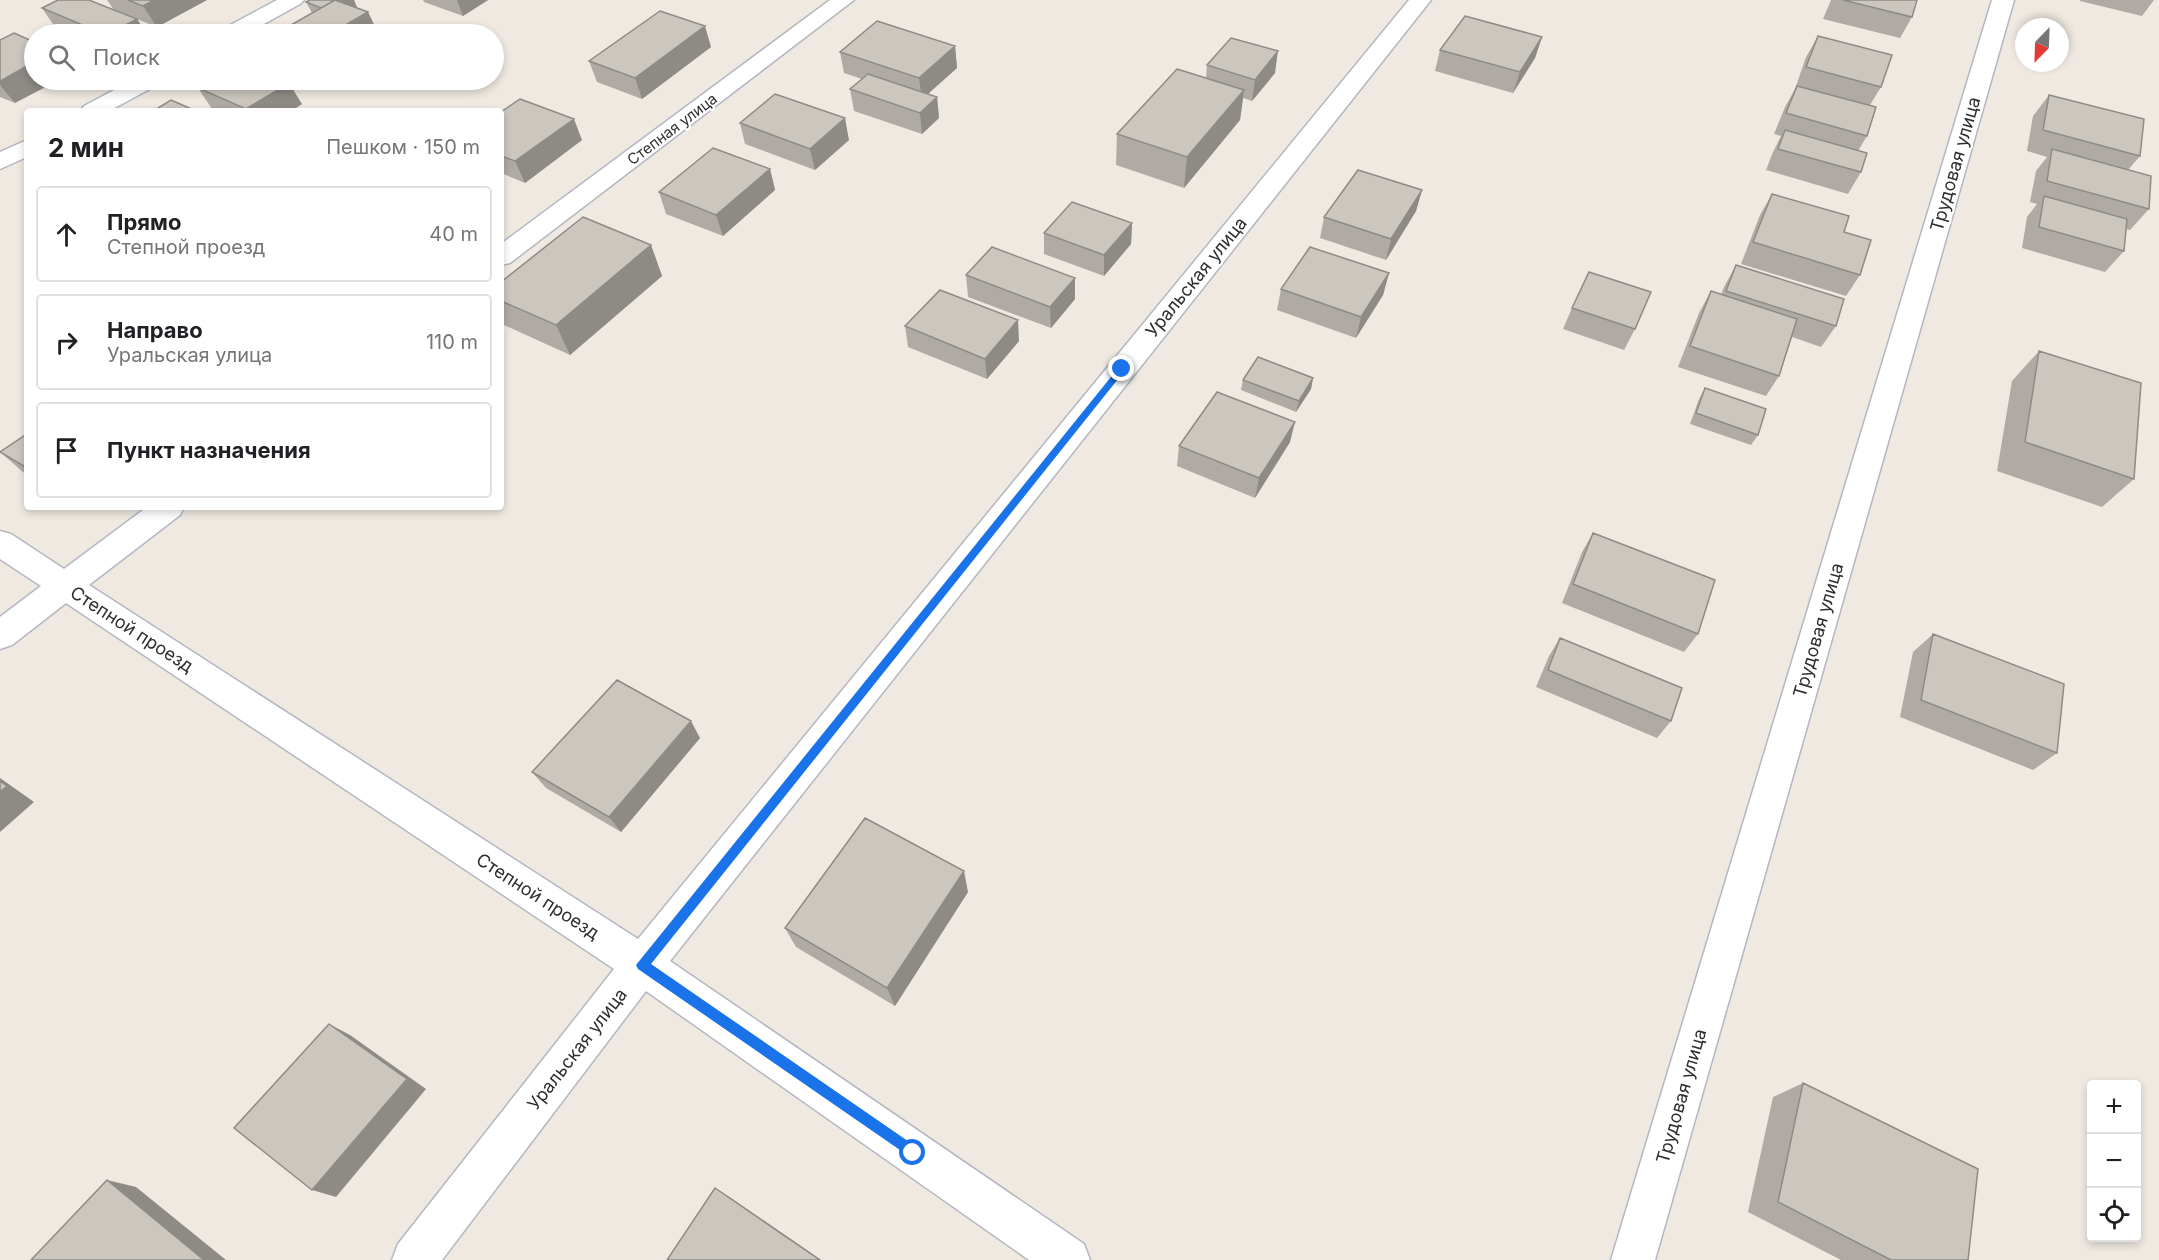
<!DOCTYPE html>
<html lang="ru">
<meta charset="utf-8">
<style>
:root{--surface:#fff;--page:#f6f6f6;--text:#202124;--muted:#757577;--line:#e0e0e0}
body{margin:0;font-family:Inter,sans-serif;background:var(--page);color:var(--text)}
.controls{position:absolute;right:18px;bottom:18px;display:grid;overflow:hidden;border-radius:6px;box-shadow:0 3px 9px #0003}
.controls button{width:54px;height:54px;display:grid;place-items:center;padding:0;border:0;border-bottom:2px solid var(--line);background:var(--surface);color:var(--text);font:30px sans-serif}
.compass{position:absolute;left:2015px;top:18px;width:54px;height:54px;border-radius:50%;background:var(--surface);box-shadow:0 3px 9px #0003;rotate:203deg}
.stop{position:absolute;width:18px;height:18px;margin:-14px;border:4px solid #1a73e8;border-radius:50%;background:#fff}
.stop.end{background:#1a73e8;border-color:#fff;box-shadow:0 2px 6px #0008}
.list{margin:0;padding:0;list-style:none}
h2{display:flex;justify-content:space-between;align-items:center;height:78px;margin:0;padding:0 24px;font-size:26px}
h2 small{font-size:20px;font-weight:400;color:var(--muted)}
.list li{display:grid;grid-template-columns:39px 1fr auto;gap:18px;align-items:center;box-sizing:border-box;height:96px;margin:0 12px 12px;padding:0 12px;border:2px solid var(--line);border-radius:6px}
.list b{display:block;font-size:22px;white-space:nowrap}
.list p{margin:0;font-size:20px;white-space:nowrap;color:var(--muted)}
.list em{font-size:20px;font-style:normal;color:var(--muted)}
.icon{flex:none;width:33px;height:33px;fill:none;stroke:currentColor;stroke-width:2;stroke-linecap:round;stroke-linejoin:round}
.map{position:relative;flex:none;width:2159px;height:1260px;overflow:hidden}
.search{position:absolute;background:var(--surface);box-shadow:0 3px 9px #0003;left:24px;top:24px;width:480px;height:66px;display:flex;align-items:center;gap:15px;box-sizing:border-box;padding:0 21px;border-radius:33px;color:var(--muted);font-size:22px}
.panel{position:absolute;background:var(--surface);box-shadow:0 3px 9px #0003;left:24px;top:108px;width:480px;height:402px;border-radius:6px}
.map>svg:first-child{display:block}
</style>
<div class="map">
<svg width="2159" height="1260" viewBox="0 0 2159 1260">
<rect width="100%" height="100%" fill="#efe9e1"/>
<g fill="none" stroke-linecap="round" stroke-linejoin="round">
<g stroke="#b4b7c1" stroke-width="3">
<path id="street" d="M277,0H304L300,4L246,34H220L223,29Z
M830,0H854L510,263L501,265V244Z
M1409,0H1431L670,961L1084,1244L1090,1260H1029L646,991L442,1260H392L398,1244L614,969L66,603L12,645L0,649V617L41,586L0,559V531L11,534L64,569L147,507H184L180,515L89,585L638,939Z
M1992,0H2014L1655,1260H1611Z
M133,80H160L157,85L109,111H80L84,106Z
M27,140V157L0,169V152Z"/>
</g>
<use href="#street" fill="#fff" fill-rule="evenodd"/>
</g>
<path fill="#afaba4" d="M107,0H207L157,27L114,10Z
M423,0H488L463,16L424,2Z
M1831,0H1917L1912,17L1900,38L1823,19Z
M2080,0H2154L2142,16L2080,1Z
M306,2L357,7L355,8L368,12L378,33L312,13Z
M42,8L137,19L147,34H69L57,30Z
M1818,36L1881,87L1870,105L1867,136L1858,151L1861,172L1848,194L1766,170L1773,152L1781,136L1774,134L1785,107L1795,89L1806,57Z
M1542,37L1535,58L1513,93L1435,71L1440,50Z
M0,40L15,103L0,97Z
M955,46L957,68L928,94L937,97L939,118L922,134L854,111L850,89L862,79L844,73L840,52Z
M711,47L642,99L597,82L589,61Z
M1207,65L1275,73L1252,101L1243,98L1240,120L1184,188L1116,165L1117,134L1206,78Z
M198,88L302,104L291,111H215L212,109Z
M2049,95L2140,156L2128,170L2149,209L2130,230L2126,229L2124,251L2105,272L2022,248L2027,217L2037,204L2030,202L2036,171L2047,157L2027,151L2033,116Z
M501,112L582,140L525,183L501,173Z
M740,123L849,140L815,170L745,144Z
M770,169L775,190L723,236L666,214L659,192Z
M1422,190L1416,211L1386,260L1320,238L1324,217Z
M1772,194L1844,232L1860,275L1846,296L1741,264L1760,215Z
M1132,223L1131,244L1104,276L1044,254V233Z
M651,245L662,276L570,355L502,324L501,323V282Z
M1736,265L1836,326L1821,347L1792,337L1779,376L1766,396L1678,367L1699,313L1711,291L1721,295L1724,287Z
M1389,273L1383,295L1356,338L1277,310L1281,289Z
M966,275L1075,278V299L1051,328L968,297Z
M1572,308L1635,329L1624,350L1563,329Z
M905,326L1019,341L987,379L908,347Z
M2039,351L2134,479L2102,507L1997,471L2012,381Z
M1313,378L1311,389L1296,412L1241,390L1243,380Z
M1705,388L1758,435L1751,445L1690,424L1699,399Z
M27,434V475L23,472L0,452Z
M1290,442L1255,498L1177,466L1179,446Z
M1593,533L1698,634L1684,652L1562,603L1582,552Z
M1933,634L2057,753L2033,770L1900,717L1913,652Z
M1560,638L1671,721L1657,738L1536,687L1549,656Z
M700,738L621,832L546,788L532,772Z
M968,892L895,1006L796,947L785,928Z
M1803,1083L1968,1260H1841L1748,1212L1773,1097Z"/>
<path fill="#8e8b86" d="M154,0H207L157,27L143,6Z
M345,0H354L357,7L333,21L327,10Z
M457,0H488L463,16Z
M368,12L378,33L376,34H330Z
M137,19L147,34H108Z
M705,26L711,47L642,99L635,78Z
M1542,37L1535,58L1513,93L1520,72Z
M955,46L957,68L922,99L919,78Z
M1278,51L1275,73L1252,101L1255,80Z
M34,62V80H59L15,103L0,85V81Z
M289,83L302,104L291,111H248L246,109Z
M1244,90L1240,120L1184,188L1187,157Z
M937,97L939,118L922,134L920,113Z
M845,118L849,140L815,170L810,149Z
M574,119L582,140L525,183L515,161Z
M770,169L775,190L723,236L716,215Z
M1422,190L1416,211L1386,260L1391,239Z
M1132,223L1131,244L1104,276V255Z
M651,245L662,276L570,355L556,325Z
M1389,273L1383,295L1356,338L1361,317Z
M1075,278V299L1051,328L1050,307Z
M1018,320L1019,341L987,379L985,359Z
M1313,378L1311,389L1296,412L1299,401Z
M1295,422L1290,442L1255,498L1259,478Z
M691,721L700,738L621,832L609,817Z
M0,778L34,802L0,832Z
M964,871L968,892L895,1006L887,988Z
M329,1024L350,1035L426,1089L336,1197L312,1190Z
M107,1180L136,1187L226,1260H204Z
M715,1188L731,1198L821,1260H820Z"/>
<path fill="#cbc7bf" stroke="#8e8b86" stroke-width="1.5" d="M58,0H89L137,19L108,34H104L42,8Z
M128,0H154L143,6Z
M310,0H345L341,2L335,0L321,8L306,2Z
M335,0L368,12L330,34H275Z
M1843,0H1917L1912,17Z
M660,11L705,26L635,78L589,61Z
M1465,16L1542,37L1520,72L1440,50Z
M877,21L955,46L919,78L840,52Z
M14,33L34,42V62L0,81V40Z
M1818,36L1892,55L1881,87L1806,67Z
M1231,38L1278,51L1255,80L1207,65Z
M1177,69L1244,90L1187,157L1117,134Z
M868,74L937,97L920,113L850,89Z
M212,80H282L289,83L246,109L198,88Z
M1797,86L1876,107L1867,136L1786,113Z
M775,94L845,118L810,149L740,123Z
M2049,95L2144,119L2140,156L2043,130Z
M520,99L574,119L515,161L501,156V112Z
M171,100L196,111H153Z
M1785,130L1867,153L1861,172L1778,149Z
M713,148L770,169L716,215L659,192Z
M2052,149L2151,176L2149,209L2047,181Z
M1358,170L1422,190L1391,239L1324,217Z
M1772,194L1849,216L1844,232L1871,240L1860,275L1753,242Z
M2044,196L2127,219L2124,251L2039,227Z
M1072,202L1132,223L1104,255L1044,233Z
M583,217L651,245L556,325L501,301V282Z
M992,247L1075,278L1050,307L966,275Z
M1310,247L1389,273L1361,317L1281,289Z
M1736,265L1844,299L1836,326L1726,291Z
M1589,272L1651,292L1635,329L1572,308Z
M940,290L1018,320L985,359L905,326Z
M1711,291L1797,319L1779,376L1690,346Z
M2039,351L2141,383L2134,479L2025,442Z
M1258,357L1313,378L1299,401L1243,380Z
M1705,388L1766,409L1758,435L1696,413Z
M1217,392L1295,422L1259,478L1179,446Z
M27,434V468L0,452Z
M1593,533L1715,580L1698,634L1573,584Z
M1933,634L2064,684L2057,753L1921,700Z
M1560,638L1682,688L1671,721L1548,670Z
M617,680L691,721L609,817L532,772Z
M0,781L7,786L0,792Z
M865,818L964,871L887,988L785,928Z
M329,1024L407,1079L312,1190L234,1128Z
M1803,1083L1978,1169L1968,1260H1891L1778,1202Z
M107,1180L204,1260H31Z
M715,1188L820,1260H667Z"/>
<path fill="#1a73e8" d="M1119,367L1126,369L651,964L918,1148V1157L913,1159L638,969L636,965Z"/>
<g text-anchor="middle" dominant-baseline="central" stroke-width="4.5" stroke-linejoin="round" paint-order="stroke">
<g font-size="15" fill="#2e2e2e" stroke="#fff">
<text transform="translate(672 129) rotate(-37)">Степная улица</text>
</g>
<g font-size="18" fill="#2e2e2e" stroke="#fff">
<text transform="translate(1955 164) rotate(-74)">Трудовая улица</text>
<text transform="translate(1196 277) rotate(-51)">Уральская улица</text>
<text transform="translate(132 629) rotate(33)">Степной проезд</text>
<text transform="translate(1818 630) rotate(-74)">Трудовая улица</text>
<text transform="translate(538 896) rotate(33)">Степной проезд</text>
<text transform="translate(577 1049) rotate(-52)">Уральская улица</text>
<text transform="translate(1681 1096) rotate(-74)">Трудовая улица</text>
</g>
</g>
</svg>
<div class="controls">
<button>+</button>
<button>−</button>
<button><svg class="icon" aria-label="locate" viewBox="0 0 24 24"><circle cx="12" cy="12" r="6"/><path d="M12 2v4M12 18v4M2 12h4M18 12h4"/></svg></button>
</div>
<svg class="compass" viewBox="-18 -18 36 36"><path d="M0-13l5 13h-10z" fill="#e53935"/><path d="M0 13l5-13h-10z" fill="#757577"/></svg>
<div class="stop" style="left:913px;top:1153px"></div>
<div class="stop end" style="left:1122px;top:369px"></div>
<div class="search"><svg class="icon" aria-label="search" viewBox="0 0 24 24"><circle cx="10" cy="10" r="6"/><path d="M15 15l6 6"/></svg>Поиск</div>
<section class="panel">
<h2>2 мин<small>Пешком · 150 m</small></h2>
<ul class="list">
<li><svg class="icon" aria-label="ahead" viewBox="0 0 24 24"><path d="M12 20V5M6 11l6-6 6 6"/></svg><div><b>Прямо</b><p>Степной проезд</p></div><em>40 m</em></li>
<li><svg class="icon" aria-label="right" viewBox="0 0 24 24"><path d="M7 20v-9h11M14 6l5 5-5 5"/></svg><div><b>Направо</b><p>Уральская улица</p></div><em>110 m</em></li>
<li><svg class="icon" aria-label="arrive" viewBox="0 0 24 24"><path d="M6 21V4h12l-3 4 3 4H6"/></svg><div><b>Пункт назначения</b></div></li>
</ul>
</section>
</div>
